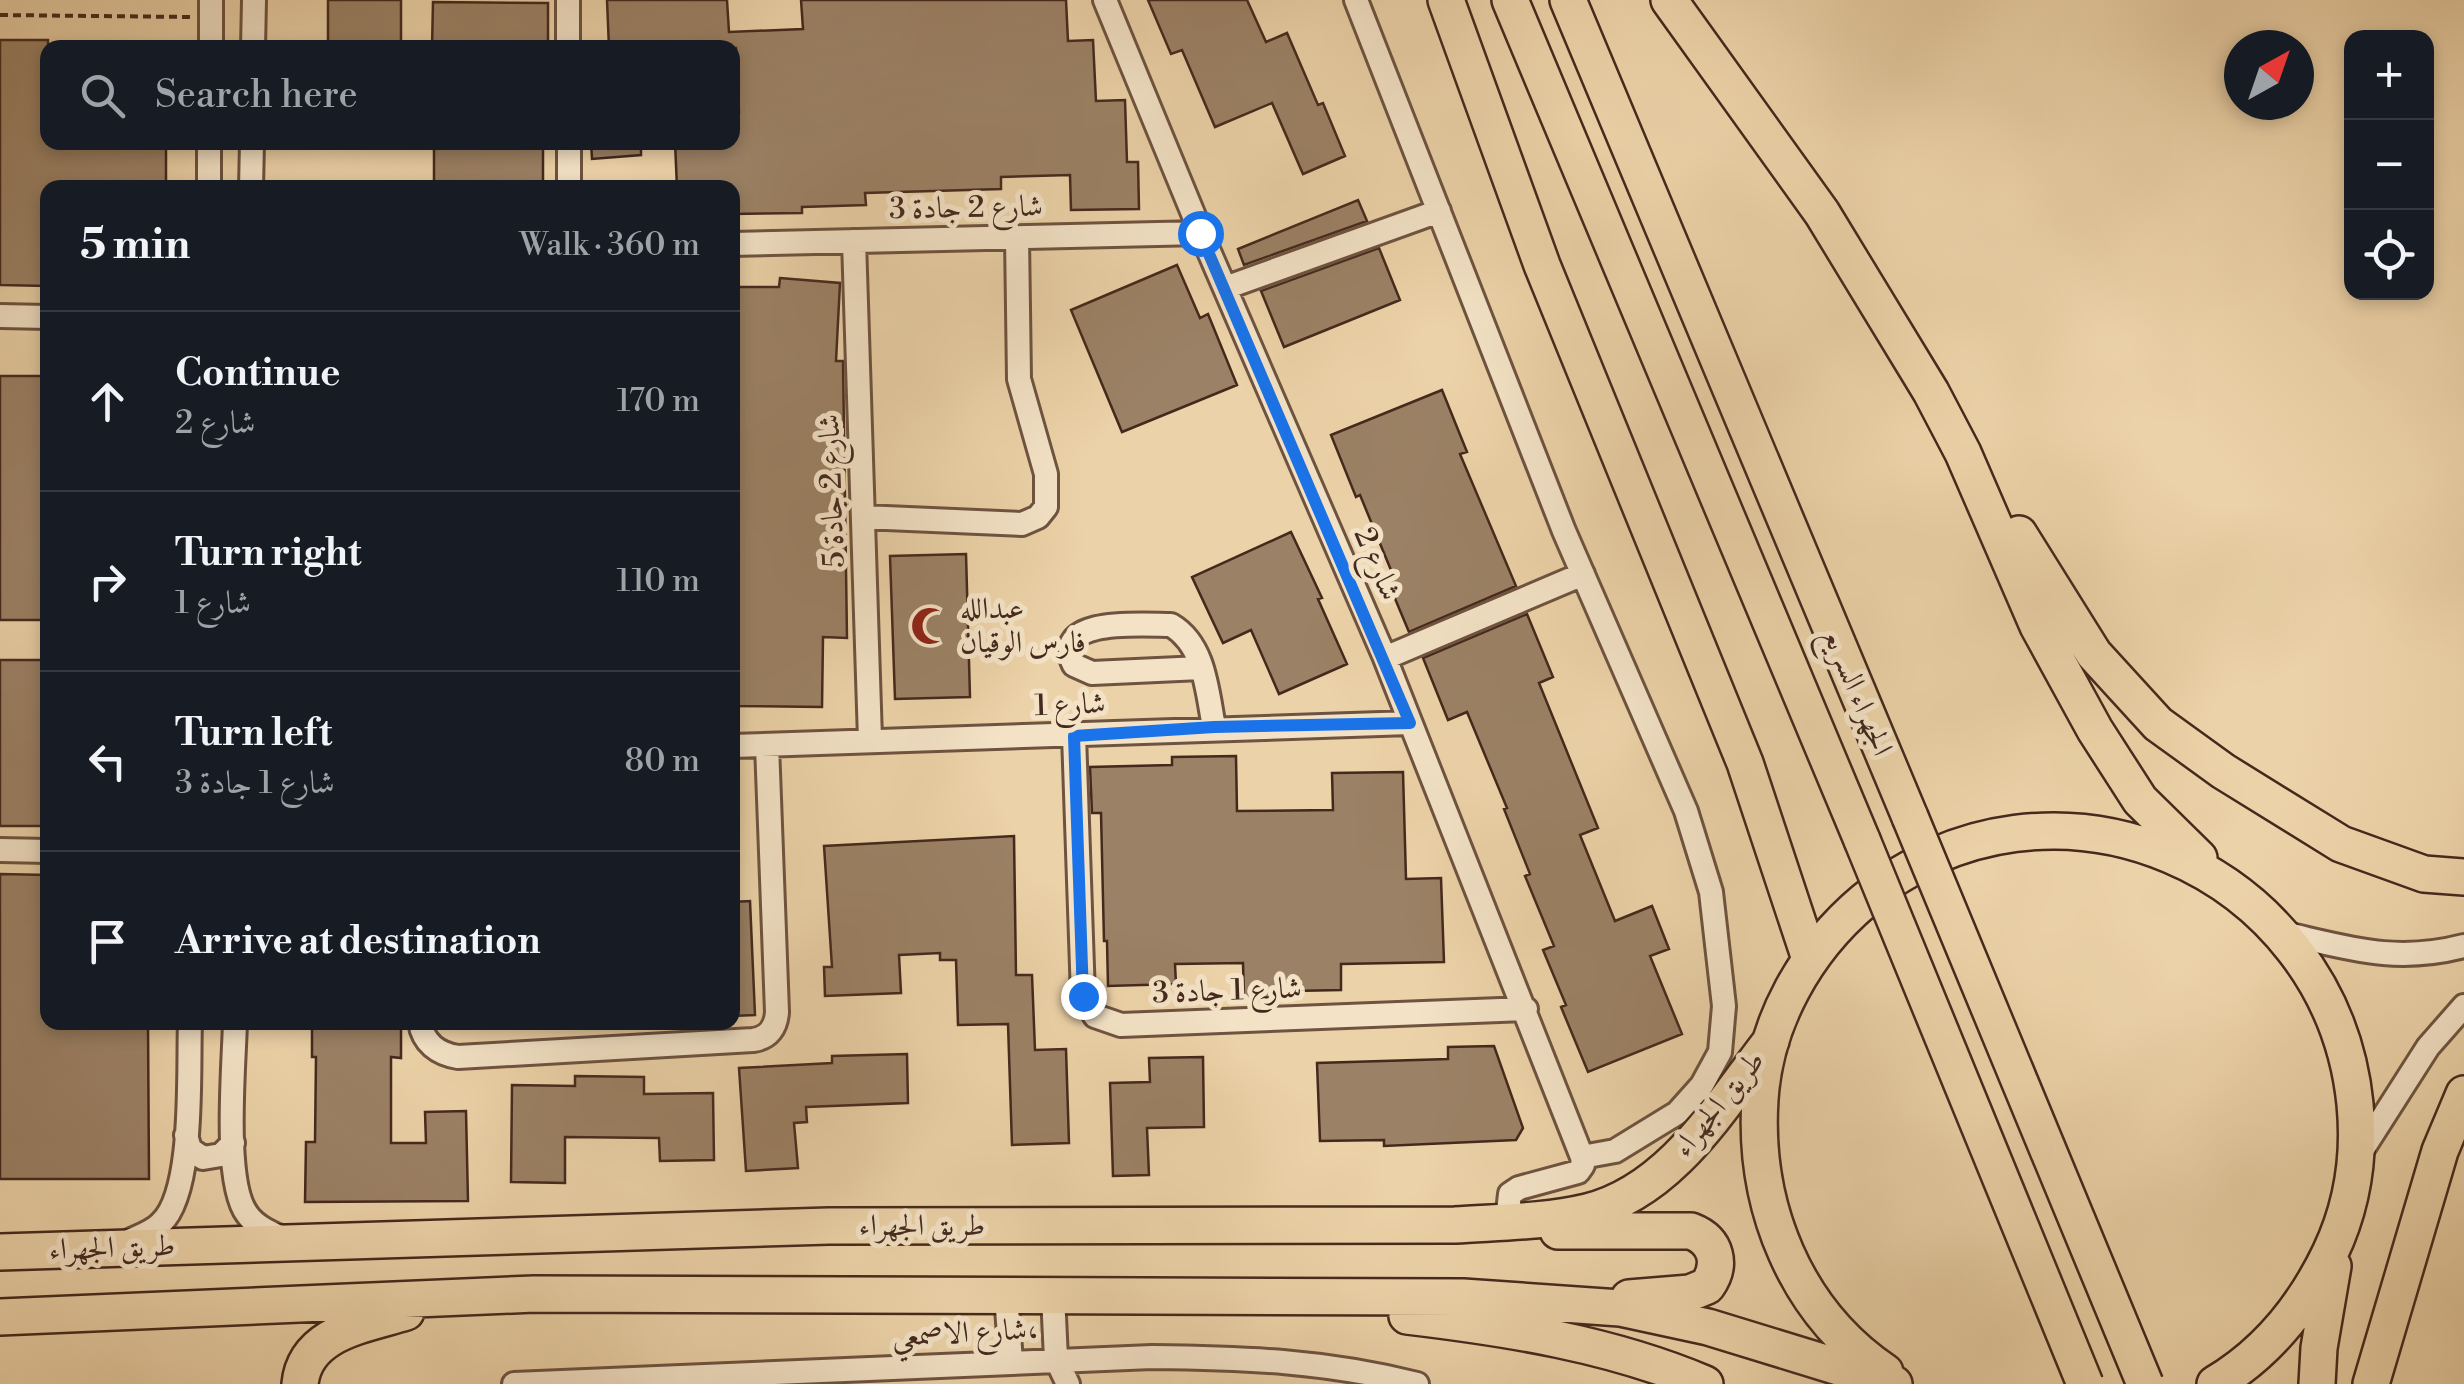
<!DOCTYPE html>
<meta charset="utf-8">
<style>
:root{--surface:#171b24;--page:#20242c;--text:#f1f3f6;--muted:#9ea1a6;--line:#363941}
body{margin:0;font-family:"Libre Bodoni",Amiri,serif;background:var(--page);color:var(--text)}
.controls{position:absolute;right:30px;top:30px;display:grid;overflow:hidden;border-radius:20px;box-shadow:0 5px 15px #0003}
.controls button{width:90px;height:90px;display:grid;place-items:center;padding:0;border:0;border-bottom:2px solid var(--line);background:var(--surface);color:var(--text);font:50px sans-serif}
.compass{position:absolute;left:2224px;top:30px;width:90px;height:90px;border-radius:50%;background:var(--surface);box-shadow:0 5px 15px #0003;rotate:40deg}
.stop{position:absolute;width:30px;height:30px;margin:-22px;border:8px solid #1a73e8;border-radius:50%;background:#fff}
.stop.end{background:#1a73e8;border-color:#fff;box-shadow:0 2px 10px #0008}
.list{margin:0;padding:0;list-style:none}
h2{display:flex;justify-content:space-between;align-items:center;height:130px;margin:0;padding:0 40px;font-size:42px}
h2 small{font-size:32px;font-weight:400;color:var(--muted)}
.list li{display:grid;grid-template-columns:65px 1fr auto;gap:30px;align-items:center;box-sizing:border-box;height:180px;padding:0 40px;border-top:2px solid var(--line)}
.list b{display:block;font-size:38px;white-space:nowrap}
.list p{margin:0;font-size:32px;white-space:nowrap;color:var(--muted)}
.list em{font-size:32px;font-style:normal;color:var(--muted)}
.icon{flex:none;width:55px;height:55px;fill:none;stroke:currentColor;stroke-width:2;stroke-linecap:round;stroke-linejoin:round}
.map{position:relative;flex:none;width:2464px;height:1384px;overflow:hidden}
.search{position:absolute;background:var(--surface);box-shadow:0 5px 15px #0003;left:40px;top:40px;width:700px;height:110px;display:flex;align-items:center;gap:25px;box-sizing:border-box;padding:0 35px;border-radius:20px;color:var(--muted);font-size:38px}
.panel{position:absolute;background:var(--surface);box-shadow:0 5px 15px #0003;left:40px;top:180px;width:700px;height:850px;border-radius:20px}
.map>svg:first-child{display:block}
</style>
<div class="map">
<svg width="2464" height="1384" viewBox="0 0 2464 1384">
<rect width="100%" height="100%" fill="#ecd2a8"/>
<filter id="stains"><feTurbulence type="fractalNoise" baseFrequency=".002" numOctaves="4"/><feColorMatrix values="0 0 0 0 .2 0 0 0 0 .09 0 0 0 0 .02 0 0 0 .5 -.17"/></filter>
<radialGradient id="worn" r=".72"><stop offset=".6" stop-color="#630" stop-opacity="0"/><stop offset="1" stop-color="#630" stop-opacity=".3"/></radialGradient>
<path fill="#9b8165" stroke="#44291d" stroke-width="2.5" d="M328,0H401V48H328Z
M607,0H727L729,32L803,29L801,0H1066L1068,41L1093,40L1096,101L1125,100L1127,162H1138L1139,209L1071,210L1070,175L1001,177V189L865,193L866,205L802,207V213L732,214V188H677L675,142H732V112H739L736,48H609Z
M1148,0H1247L1266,42L1287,33L1318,105L1323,103L1345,156L1303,174L1272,103L1215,127L1182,50L1171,54Z
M433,2L548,3V48H432Z
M0,40H48V142H166V188H48V286L0,285Z
M434,142H543V188H434Z
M591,142H641V155L592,159Z
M1358,200L1367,221L1244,265L1238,249Z
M1379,248L1400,300L1284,347L1261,291Z
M1177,265L1200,318L1208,314L1237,385L1122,432L1071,310Z
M780,278L840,283L836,361H843L847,638L823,637L822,707L732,706L736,341H732V287H779Z
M0,376H48V620H0Z
M1442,390L1467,452L1460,454L1516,586L1409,632L1386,577L1393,575L1360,495L1356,497L1331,435Z
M1291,532L1322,598L1318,599L1347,664L1279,694L1251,630L1223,643L1192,577Z
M966,554L970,697L895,699L890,556Z
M1527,614L1553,677L1539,683L1598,828L1580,835L1615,921L1652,906L1669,949L1650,956L1682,1034L1588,1072L1561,1007L1566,1005L1543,950L1554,946L1525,876L1530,874L1504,809L1507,808L1467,712L1448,720L1423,658Z
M0,660H48V826H0Z
M1236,756L1237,811L1333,810L1332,773L1403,772L1406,879L1441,878L1444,962L1341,964V990L1292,991V997L1244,998L1243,963L1175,964L1176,984L1108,986L1107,941H1104L1101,813H1092L1090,767L1172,765V757Z
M1014,836L1016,975H1032L1035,1050L1066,1049L1069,1143L1012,1145L1008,1024L958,1025L956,960H940V953L899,955L901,993L825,996L824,967H832L824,846Z
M0,874L48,875V1022H148L149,1179H0Z
M750,901L755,1015L732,1016V902Z
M312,1022H401V1058L391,1057V1143H426L425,1112L466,1111L468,1201L305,1202L306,1142H315L316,1057H312Z
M1494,1046L1523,1128L1516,1140L1384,1146V1140L1320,1141L1317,1063L1448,1059V1047Z
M907,1054L908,1103L806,1107L807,1122L794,1123L798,1168L746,1171L739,1068L832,1063V1056Z
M1203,1057L1204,1127L1147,1128L1149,1175L1113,1176L1110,1083L1150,1082L1149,1058Z
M575,1076L644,1077V1094L713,1093L714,1160L660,1161L659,1138L565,1137V1183L511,1182L512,1085L575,1086Z"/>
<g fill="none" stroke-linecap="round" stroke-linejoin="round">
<g stroke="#6e5340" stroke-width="28">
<path id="minor" d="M568,0V48
M1105,0L1201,233L1385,658L1582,1157
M1356,0L1564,531L1686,811L1711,892L1724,1006L1720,1052L1702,1085L1677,1113L1615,1151L1582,1157
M211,48V0
M253,48L254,0
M569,142V188
M209,188V142
M251,188L252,142
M854,241L870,739
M732,244L1201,233
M1225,288L1439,211
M0,316L48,317
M863,517L1022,524L1038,517L1046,507V474L1019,379L1017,237
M1385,658L1583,574
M1201,668L1092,673L1074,665C1050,616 1145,625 1171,625C1205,645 1207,691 1214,727
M1074,735L1083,996L1095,1016L1121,1025L1526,1009
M732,746L1410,723
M0,850L48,851
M2282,933C2349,948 2395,964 2464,946
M235,1022C234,1065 223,1182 247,1214C255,1226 273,1235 286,1239
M420,1022C423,1043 438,1054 458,1057L753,1040C769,1038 776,1027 777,1012L767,745
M186,1135L190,1149L203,1158L221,1155L233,1143
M2359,1155L2428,1047L2464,1006
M1507,1221L1510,1194L1519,1188L1578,1172L1583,1165L1582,1157
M127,1242C137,1237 153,1232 161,1223C195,1191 188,1070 190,1022
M1053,1295L1056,1359L1068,1384
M1006,1296L1011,1361
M514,1384L1152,1357C1246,1358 1325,1361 1417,1384"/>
</g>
<g stroke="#44291d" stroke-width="40">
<path id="highway" d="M1446,0L1542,265L1745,763L1810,959
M1510,0L1862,840
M1568,0L1910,817
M1669,0L1822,213L1931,392L1963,453L2038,626L2095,730L2140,800L2199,858
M2019,534L2094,654L2158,724L2223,771L2341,844L2424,874L2464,877
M1558,1231H1691C1717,1241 1722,1265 1707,1286L1690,1293L1629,1298
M0,1252L829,1226L1455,1225C1498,1222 1545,1222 1587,1212C1672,1191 1721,1105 1771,1041
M1407,1316C1508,1328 1611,1344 1705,1384
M0,1317L534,1294L1463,1297L1620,1308L1708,1327L1894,1384
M1885,1372C1795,1311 1753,1206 1760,1099C1765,1022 1806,950 1864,901C2049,745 2331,866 2355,1104C2360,1155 2352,1207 2330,1253C2304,1307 2267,1353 2215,1384
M300,1384C305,1332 365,1325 406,1312
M2317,1384L2319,1348L2333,1266
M2371,1384L2440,1151L2464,1094"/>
</g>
<path stroke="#44291d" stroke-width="4" stroke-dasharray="8 5" stroke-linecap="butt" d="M0,15L190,17"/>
<use href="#minor" stroke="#f3e2c6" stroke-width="22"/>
<use href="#highway" stroke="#ecd2a8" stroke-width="35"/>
<g stroke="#44291d" stroke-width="40" stroke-linecap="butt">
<path id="highway-bridge" d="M1910,817L2145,1384
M1862,840L2085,1384"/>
</g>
<use href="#highway-bridge" stroke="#ecd2a8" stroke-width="35"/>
</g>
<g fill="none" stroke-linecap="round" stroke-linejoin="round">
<path stroke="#1a73e8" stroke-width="12" d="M1083,996L1074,736L1214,727L1410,723L1200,233"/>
</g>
<defs>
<g id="mosque-bare" transform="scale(3)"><path d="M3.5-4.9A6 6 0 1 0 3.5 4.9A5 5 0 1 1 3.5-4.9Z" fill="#8f2418" stroke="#f3e2c6" stroke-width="2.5" paint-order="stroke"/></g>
</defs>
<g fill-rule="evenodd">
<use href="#mosque-bare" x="930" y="626"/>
</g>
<g text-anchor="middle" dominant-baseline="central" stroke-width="10" stroke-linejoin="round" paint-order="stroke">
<g font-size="30" fill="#44291d" stroke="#f3e2c6">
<text transform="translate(966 208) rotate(-1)">شارع 2 جادة 3</text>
<text transform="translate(832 491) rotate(-92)">شارع 2 جادة 5</text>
<text transform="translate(1377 564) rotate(67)">شارع 2</text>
<text transform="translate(1857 692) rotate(67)">الجهراء السريع</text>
<text transform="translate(1070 705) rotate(-2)">شارع 1</text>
<text transform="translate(1227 991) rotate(-2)">شارع 1 جادة 3</text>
<text transform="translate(1719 1104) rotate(-51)">طريق الجهراء</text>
<text x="922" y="1226">طريق الجهراء</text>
<text transform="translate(112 1248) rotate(-2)">طريق الجهراء</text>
<text transform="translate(965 1333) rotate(-3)">شارع الاصمعي،</text>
</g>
<g font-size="30" fill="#44291d" stroke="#f3e2c6" text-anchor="start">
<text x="960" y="609">عبدالله<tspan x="960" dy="34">فارس الوقيان</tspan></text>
</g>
</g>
<rect width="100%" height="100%" filter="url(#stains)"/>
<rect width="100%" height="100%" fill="url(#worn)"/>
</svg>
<div class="controls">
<button>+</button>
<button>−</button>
<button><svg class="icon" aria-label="locate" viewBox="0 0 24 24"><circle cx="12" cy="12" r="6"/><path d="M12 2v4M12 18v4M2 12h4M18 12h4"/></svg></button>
</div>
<svg class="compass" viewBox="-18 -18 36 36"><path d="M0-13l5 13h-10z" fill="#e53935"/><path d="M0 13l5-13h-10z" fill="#9ea1a6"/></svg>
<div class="stop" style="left:1200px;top:233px"></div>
<div class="stop end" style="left:1083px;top:996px"></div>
<div class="search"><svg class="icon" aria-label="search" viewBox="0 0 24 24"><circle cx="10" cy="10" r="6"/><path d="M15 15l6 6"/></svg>Search here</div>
<section class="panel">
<h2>5 min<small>Walk · 360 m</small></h2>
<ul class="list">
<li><svg class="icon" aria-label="ahead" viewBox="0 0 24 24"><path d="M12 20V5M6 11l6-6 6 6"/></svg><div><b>Continue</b><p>شارع 2</p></div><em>170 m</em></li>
<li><svg class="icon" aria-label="right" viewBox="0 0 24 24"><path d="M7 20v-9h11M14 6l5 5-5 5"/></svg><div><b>Turn right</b><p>شارع 1</p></div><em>110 m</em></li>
<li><svg class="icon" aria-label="left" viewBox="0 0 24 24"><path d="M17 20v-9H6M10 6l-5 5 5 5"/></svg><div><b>Turn left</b><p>شارع 1 جادة 3</p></div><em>80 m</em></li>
<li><svg class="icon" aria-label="arrive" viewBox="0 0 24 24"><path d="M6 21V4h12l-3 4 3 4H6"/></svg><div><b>Arrive at destination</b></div></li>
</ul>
</section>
</div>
